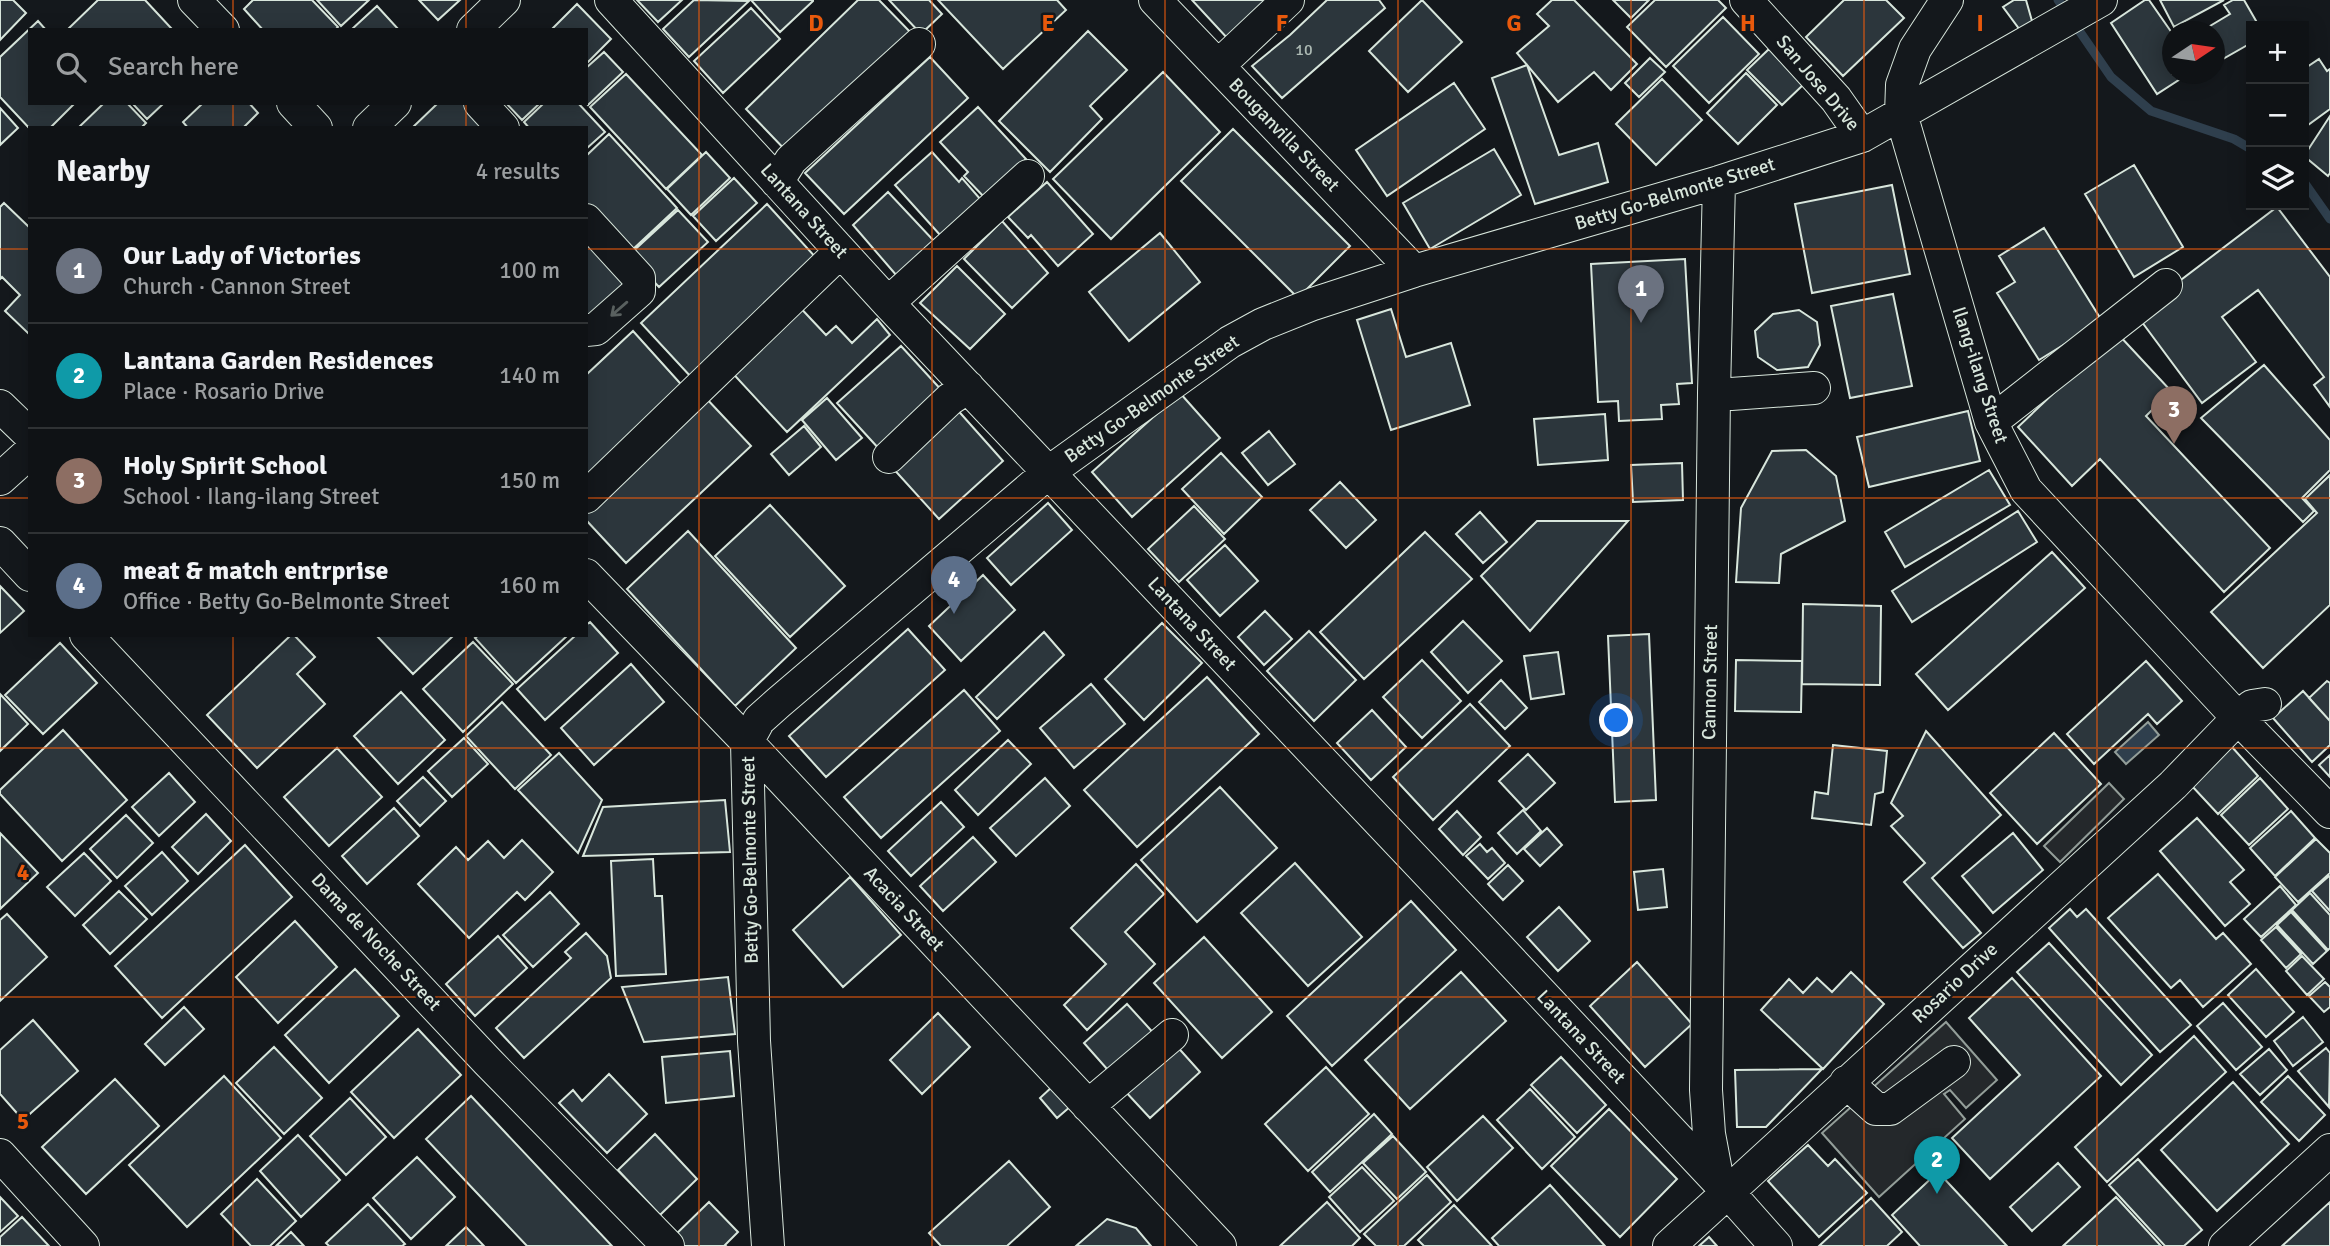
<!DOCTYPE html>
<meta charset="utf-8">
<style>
:root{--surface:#0f1215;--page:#1d2022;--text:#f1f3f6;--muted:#9b9ea0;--line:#2f3234;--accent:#ffb74d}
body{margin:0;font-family:Signika,sans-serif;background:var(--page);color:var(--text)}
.controls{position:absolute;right:21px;top:21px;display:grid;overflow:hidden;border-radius:0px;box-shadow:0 4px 18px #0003}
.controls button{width:63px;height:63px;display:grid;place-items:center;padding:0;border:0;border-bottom:2px solid var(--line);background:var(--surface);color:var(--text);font:35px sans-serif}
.compass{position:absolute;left:2162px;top:21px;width:63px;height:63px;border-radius:50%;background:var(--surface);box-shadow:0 4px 18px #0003;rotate:77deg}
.you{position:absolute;left:1617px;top:721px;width:24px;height:24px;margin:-18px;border:5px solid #fff;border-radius:50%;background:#1a73e8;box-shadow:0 0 0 10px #1a73e833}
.badge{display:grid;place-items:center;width:46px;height:46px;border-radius:50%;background:var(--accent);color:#fff;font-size:23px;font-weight:700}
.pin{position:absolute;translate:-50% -58px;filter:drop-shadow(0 2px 4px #0008)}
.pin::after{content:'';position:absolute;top:37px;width:24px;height:21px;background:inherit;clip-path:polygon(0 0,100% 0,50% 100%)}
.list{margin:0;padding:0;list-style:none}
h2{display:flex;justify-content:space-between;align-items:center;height:91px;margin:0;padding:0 28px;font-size:30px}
h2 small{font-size:23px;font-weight:400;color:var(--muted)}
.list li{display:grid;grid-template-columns:46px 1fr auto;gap:21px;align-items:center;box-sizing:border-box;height:105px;padding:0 28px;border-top:2px solid var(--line)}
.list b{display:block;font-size:26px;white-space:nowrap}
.list p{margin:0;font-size:23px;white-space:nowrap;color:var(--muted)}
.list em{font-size:23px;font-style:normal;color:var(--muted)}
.icon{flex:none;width:38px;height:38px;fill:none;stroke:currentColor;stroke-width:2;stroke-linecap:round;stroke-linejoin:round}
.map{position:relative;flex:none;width:2330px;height:1246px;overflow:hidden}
.search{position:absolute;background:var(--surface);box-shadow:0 4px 18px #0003;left:28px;top:28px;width:560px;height:77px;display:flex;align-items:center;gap:18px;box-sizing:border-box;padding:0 24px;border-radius:0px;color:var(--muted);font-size:26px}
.panel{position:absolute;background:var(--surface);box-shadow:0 4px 18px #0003;left:28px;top:126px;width:560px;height:511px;border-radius:0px}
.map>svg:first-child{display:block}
</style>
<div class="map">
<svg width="2330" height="1246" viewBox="0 0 2330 1246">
<rect width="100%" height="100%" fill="#14181c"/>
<path fill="#24282b" stroke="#939e99" stroke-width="2" d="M2109,783L2124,799L2060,862L2044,846Z
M1946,1022L1997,1080L1966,1108L1950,1090L1944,1094L1965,1119L1879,1197L1822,1133Z"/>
<path fill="#2f3f4d" stroke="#939e99" stroke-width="2" d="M2148,722L2159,735L2126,764L2115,752Z"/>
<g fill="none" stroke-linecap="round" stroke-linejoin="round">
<path stroke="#2f3f4d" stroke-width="9" d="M2058,0L2111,77L2151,111L2234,139L2251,149
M2304,182L2330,219"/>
</g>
<path fill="#2c363c" stroke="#d8e6dc" stroke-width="2" d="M0,0H13L26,13L0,40Z
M98,0H145L171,28L169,30H67Z
M253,0H312L338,27L335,30H263L244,9Z
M317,0H369L341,26Z
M419,0H460L438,20Z
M637,0H682L658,22Z
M694,0L749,1L689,57L663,29Z
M751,0H813V1L780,32Z
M858,0H879L915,37L792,157L746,109Z
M889,0H929L942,14L921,34Z
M938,0H1057L1066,10L1003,69Z
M1192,0H1272L1229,40Z
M1327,0H1379L1385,8L1282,98L1252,66L1290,35Z
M1422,0L1462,42L1408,92L1369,51Z
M1552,0H1574L1637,64L1611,90L1594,72L1558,102L1517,53L1549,26L1537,14Z
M1613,0H1649L1631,18Z
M1655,0H1718L1726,8L1666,67L1627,27Z
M1844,0H1886L1904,18L1843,76L1806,37Z
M2014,0H2026L2032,21L2020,30L2003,7Z
M2145,0H2149L2172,33V74H2188L2157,94L2111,23Z
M2160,0H2224L2174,27Z
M2233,0H2244L2259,26H2251V43L2214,64V32H2200L2230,14L2224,5Z
M577,4L611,39L586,64V30H551Z
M377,6L399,30H351Z
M751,8L780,39L723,93L694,61Z
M1723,17L1759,54L1709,103L1673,66Z
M38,21L46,30H30V103H75L50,128L30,129L0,97V57Z
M1088,31L1127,70L1090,106L1102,119L1050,172L999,121Z
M1769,49L1803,85L1782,105L1747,70Z
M604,52L623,72L588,105L586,103V68Z
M930,57L968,98L844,214L805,173Z
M1650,58L1665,72L1639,97L1625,83Z
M2319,59L2327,71L2330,69V109L2308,125L2304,119V69Z
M1527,65L1559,155L1598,143L1608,182L1535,204L1492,78Z
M1163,72L1220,132L1111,239L1053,179Z
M1746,73L1777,105L1738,144L1707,113Z
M626,74L702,155L666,189L590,107Z
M1662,79L1702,120L1656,165L1616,124Z
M1454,83L1485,129L1387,196L1356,150Z
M104,103H127L146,123L141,128H78Z
M132,103H164L147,119Z
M203,103H249L258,113L243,128H188L183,122Z
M438,103H465L483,128H412Z
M506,103H540L522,120Z
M544,103H578L605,132L586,149V128H529L524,122Z
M978,107L1026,159L985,198L964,176L968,172L940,142Z
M0,108L18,128L0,145Z
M2330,116V173L2328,176L2304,156Z
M1233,129L1350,246L1298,298L1181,181Z
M609,134L677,208L630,252L586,204V156Z
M1494,149L1521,195L1430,249L1403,203Z
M706,152L730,178L691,215L667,189Z
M932,152L959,182L962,178L981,200L941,236L895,185Z
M2134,165L2183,247L2134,277L2085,194Z
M734,178L757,203L716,241L693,216Z
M1047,182L1093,234L1058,266L1031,235L1028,238L1008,217Z
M1892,185L1910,274L1812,293L1795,204Z
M888,192L934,241L897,276L853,225Z
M4,203L30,228V335L5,311L20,295L2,277L0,279V207Z
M767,204L818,260L692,378L641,323Z
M2277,207L2330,277V407L2314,385L2324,377L2258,290L2222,317L2256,362L2202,403L2136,314Z
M678,210L708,242L659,287L629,255Z
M1002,221L1048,273L1012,308L964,259Z
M2044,228L2102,321L2039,360L1997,293L2015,282L1999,256Z
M1160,233L1200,282L1129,341L1089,292Z
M586,235L635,288L586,317Z
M1685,259L1692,383L1677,384L1679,404L1661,405L1662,419L1619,421L1618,401L1598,402L1591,264Z
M957,266L1005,314L970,349L920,303Z
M1893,294L1912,386L1850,398L1831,306Z
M794,301L826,335L836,326L852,343L877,319L890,335L787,432L726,366Z
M1391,309L1406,357L1451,343L1470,405L1391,430L1357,320Z
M1799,310L1817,322L1820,345L1808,367L1777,370L1758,357L1755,331L1773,314Z
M633,331L688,392L586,487V375Z
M2117,333L2171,391L2146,416L2270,548L2224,592L2100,459L2072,486L2018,427Z
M901,346L945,394L881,451L837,403Z
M2264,365L2330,440V470L2302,498L2314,511L2303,522L2201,418Z
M1180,393L1220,438L1132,517L1092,472Z
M705,397L751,446L626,563L586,520V507Z
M827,398L862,438L836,460L802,420Z
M954,406L1003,461L939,519L890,465Z
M1968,411L1980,461L1869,487L1857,437Z
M1605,414L1608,460L1538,465L1534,419Z
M804,426L821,447L789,475L771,454Z
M1269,431L1295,464L1268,485L1242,453Z
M1806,450L1836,476L1845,521L1781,554L1779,583L1736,582L1741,508L1772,451Z
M1221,453L1262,497L1224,534L1182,489Z
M1682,463L1683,500L1633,502L1631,465Z
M1989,470L2010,505L1905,567L1885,532Z
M2330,475V605L2263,668L2211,612L2317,513L2305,499Z
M1340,482L1376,520L1346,548L1310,510Z
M1048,503L1072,530L1011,585L987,558Z
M770,505L845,586L790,637L715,556Z
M1194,506L1225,539L1179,582L1148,549Z
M2018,511L2037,542L1912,622L1892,591Z
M1480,512L1507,542L1483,563L1456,534Z
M1537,521H1628L1530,631L1481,576Z
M688,531L796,648L735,706L627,589Z
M1425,532L1472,579L1364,679L1320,632Z
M1225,545L1258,581L1220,616L1187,580Z
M2052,552L2085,588L1948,710L1916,674Z
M983,575L1015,610L961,661L929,626Z
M0,586L24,611L0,633Z
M1803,604L1881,606L1880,685L1802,684Z
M1265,611L1292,639L1264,665L1238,637Z
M1463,621L1502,661L1468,693L1431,652Z
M590,622L618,653L545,720L517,689L576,635H586V625Z
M1162,623L1202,663L1144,720L1105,679Z
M908,629L945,670L826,777L789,736Z
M1309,631L1356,680L1314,721L1267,671Z
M1044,632L1064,655L997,719L976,697Z
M1649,634L1656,800L1615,802L1608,636Z
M291,635H294L315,657L297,674L325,704L257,768L207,715Z
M376,635H454L413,674Z
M479,635H568L516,683L475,638Z
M473,642L513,684L463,732L423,689Z
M60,643L97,683L43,734L5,695Z
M1558,652L1564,694L1531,699L1524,656Z
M1422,660L1461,701L1422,738L1383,697Z
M1736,660L1802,661L1801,712L1735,711Z
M2146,661L2182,701L2157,724L2148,714L2094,764L2067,734Z
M631,664L664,702L594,765L561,728Z
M1207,677L1259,734L1137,847L1084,790Z
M1501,680L1527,708L1505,729L1479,702Z
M2327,681L2330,683V721L2309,698Z
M1091,684L1125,724L1074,768L1040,728Z
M964,690L1000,731L881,838L844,797Z
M2303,691L2330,721V745L2312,762L2273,718Z
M401,692L445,740L398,784L354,736Z
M0,694L28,724L0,751Z
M502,702L551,755L515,789L466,736Z
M1470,704L1510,746L1433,820L1393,777Z
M1372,710L1406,747L1371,780L1337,743Z
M63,730L127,800L62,861L0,794V790Z
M1926,731L2001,815L1932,878L1981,933L1963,948L1904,882L1925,863L1891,826L1903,816L1891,803Z
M2054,733L2101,784L2037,844L1990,793Z
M464,738L488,764L452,797L428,771Z
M1008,740L1031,764L978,815L955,790Z
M1833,745L1887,751L1883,792L1875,794L1871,825L1812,818L1815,792L1828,794Z
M2232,747L2258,776L2218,814L2191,785Z
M337,748L382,797L329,846L284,797Z
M559,753L602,800L578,853L518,790Z
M1528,754L1555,783L1526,810L1499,781Z
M2330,755V777L2319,765Z
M169,773L195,802L159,836L132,807Z
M423,777L446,801L420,826L397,801Z
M1045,778L1070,806L1016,856L990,828Z
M2260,778L2288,809L2249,845L2221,815Z
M1220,787L1277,848L1197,922L1141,860Z
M725,800L730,852L583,856L603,807Z
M941,802L964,827L911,876L888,851Z
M394,808L419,836L367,884L342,856Z
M1523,810L1541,831L1517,854L1498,833Z
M1457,811L1481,837L1463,855L1439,829Z
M2291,811L2315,838L2275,876L2250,848Z
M206,814L231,841L198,874L172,847Z
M126,815L153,843L117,878L90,849Z
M2197,818L2244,870L2230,882L2250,904L2225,926L2160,851Z
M1547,828L1562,845L1540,866L1524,849Z
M0,833L38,873L0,909Z
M2013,833L2043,870L1993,913L1962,876Z
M973,837L996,862L943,911L920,886Z
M2316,839L2330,853V873L2298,902L2275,877Z
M522,840L553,872L525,900L517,892L469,938L418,884L456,847L468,860L488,841L504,858Z
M1480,844L1487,852L1492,848L1505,863L1488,879L1466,856Z
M245,845L292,897L162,1018L115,966Z
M162,852L188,881L152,915L125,886Z
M84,853L111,881L75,916L47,887Z
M653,859L655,896H662L666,974L616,976L611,861Z
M1295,863L1362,937L1308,986L1241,913Z
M1136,864L1164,894L1125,932L1155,964L1087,1030L1064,1005L1106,964L1071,928Z
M1508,865L1523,881L1503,900L1488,884Z
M1663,869L1667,907L1638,910L1634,872Z
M2158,874L2216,939L2223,933L2251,964L2203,1007L2180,980L2171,988L2108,918Z
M2329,876L2330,877V911L2312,891Z
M850,877L901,935L843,987L793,930Z
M2280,886L2296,905L2261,937L2244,919Z
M119,891L147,919L110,954L83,925Z
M550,892L579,924L533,967L503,935Z
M2310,893L2330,915V948L2328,950L2292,910Z
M1411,901L1456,950L1332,1066L1287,1016Z
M1559,907L1590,941L1558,971L1527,937Z
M2070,909L2077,917L2086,909L2191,1025L2160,1052L2049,928Z
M2291,912L2327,951L2313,964L2277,925Z
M7,914L47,957L0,1001V920Z
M295,921L337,967L278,1023L236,977Z
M2276,927L2301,954L2286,968L2261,940Z
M586,933L607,956L611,978L524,1058L496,1028L571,958L565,952Z
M498,936L527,968L475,1016L446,984Z
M1204,937L1272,1012L1222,1058L1154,983Z
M2049,943L2152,1055L2121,1085L2017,972Z
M2302,956L2324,979L2307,995L2286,971Z
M1637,962L1692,1024L1645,1067L1590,1006Z
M355,969L399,1016L329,1083L285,1035Z
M2256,969L2294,1012L2266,1037L2228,995Z
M1461,972L1506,1021L1410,1109L1365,1060Z
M1851,972L1884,1004L1823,1069L1761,1010L1789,979L1803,993L1817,978L1832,992Z
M728,977L735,1034L644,1042L622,987Z
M2012,978L2101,1076L1990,1179L1952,1138L2020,1075L1969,1018Z
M2325,982L2330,987V1007L2324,1012L2309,996Z
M2223,1003L2262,1047L2236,1070L2197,1026Z
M1127,1004L1158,1038L1115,1078L1084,1043Z
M184,1007L204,1029L165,1065L145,1044Z
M938,1013L970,1047L922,1094L890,1060Z
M2303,1017L2323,1042L2293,1066L2274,1041Z
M33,1020L78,1071L23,1120L0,1094V1050Z
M418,1029L461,1075L394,1138L351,1092Z
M2194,1036L2226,1072L2107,1182L2075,1147Z
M1174,1043L1200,1072L1150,1118L1124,1090Z
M274,1047L322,1098L284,1134L236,1083Z
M2326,1048L2330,1053L2329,1107L2298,1071Z
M2269,1049L2287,1070L2260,1095L2240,1074Z
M730,1051L734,1096L666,1103L662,1057Z
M1561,1057L1606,1105L1577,1133L1531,1085Z
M1326,1067L1369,1114L1308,1171L1265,1124Z
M1822,1069L1766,1127H1737L1735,1070Z
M609,1074L647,1114L607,1153L559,1103L573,1090L582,1101Z
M224,1076L281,1138L187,1227L129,1165Z
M2288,1076L2325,1115L2299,1141L2261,1102Z
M115,1079L159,1126L86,1194L42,1147Z
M2233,1082L2289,1144L2217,1211L2161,1150Z
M1053,1086L1071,1106L1057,1118L1040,1098Z
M1530,1089L1575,1137L1542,1169L1497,1120Z
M471,1096L612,1246H527L426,1139Z
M350,1098L386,1137L346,1175L310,1136Z
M1609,1109L1677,1179L1620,1237L1551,1166Z
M1374,1114L1392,1134L1330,1192L1312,1172Z
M1483,1116L1513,1148L1457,1201L1427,1167Z
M655,1134L697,1179L660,1215L618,1170Z
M298,1135L340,1180L301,1217L260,1171Z
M1393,1136L1426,1172L1397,1199L1363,1163Z
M1808,1145L1828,1166L1835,1159L1867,1193L1819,1237L1768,1181Z
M417,1157L455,1197L411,1239L373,1198Z
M2138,1159L2202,1230L2184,1246H2165L2109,1185Z
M1009,1161L1050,1207L1007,1246H941L929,1233Z
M2058,1163L2080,1187L2032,1231L2010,1207Z
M1362,1167L1394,1201L1360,1232L1329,1197Z
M1938,1172L2007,1246H1920L1892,1215Z
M1427,1175L1451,1202L1404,1246H1376L1364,1234Z
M257,1179L296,1221L270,1246H251L221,1214Z
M1550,1185L1605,1246H1499L1492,1238Z
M0,1197L18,1216L0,1232Z
M2116,1197L2161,1246H2063Z
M1871,1198L1902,1232L1887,1246H1819Z
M709,1202L738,1232L725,1245L726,1246H679L672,1238Z
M1327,1202L1360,1238L1352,1246H1280Z
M2330,1202V1246H2282Z
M368,1204L405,1244L402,1246H329L326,1243Z
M1454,1205L1492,1246H1424L1418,1240Z
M22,1217L49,1246H0V1237Z
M1107,1219L1136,1228L1151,1246H1076Z
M466,1227L484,1246H446Z
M291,1232L304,1246H276Z
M1709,1237L1717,1246H1699Z"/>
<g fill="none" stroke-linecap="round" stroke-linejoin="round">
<g stroke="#d8e6dc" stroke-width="34">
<path id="minor" d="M194,0L223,30
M611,0L888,303L1497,946L1728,1192L1776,1246
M1155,0L1414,271
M1746,0L1836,99L1862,136
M1947,0L1915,49L1902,85L1901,114L1991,422L2026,490L2238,718L2330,812
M473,30L504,0
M1218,66L1288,0
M293,103L316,128
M480,103L503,128
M369,128L395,103
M777,182L791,160L919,44
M586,220L639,278V291L596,329L586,330
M888,303L1028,176
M1714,393L1731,394L1814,388
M0,406L30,435
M1991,422L2166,285
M889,457L950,399L968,387
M0,479L30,452
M586,497L840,252
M0,543L30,575
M586,575L747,742L1220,1246
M86,635L488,1062L668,1246
M1846,1082L1876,1109H1890L1954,1062
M1088,1106L1172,1035
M0,1155L83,1246
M1718,1182L1709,1134L1706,1090L1714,393L1719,182
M768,1246L754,1041L747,742L759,720L778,703L1049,472L1230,342L1263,324L1313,304L1414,271L1719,182L1862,136L2101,0
M1669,1246L2173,785L2238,718L2252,706L2265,704
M2225,1246L2330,1150"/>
</g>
<use href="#minor" stroke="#14181c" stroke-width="32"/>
</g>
<defs><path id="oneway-shaft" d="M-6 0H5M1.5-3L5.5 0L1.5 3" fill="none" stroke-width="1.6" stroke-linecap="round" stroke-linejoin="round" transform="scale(1.75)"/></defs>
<use stroke="#59605f" href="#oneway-shaft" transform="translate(619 309) rotate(139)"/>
<path fill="none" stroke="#e8590c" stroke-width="2" stroke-opacity="0.55" d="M233,0V30M466,0V30M699,0V1246M932,0V1246M1165,0V1246M1398,0V1246M1631,0V1246M1864,0V1246M2097,0V1246M233,103V128M466,103V128M0,249H30M586,249H2330M0,498H30M586,498H2330M233,635V1246M466,635V1246M0,748H2330M0,997H2330"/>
<g text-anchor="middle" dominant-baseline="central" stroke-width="5" stroke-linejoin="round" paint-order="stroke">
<g font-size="16" fill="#adbab4">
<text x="1304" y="50">10</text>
</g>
<g font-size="19" fill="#d8e6dc" stroke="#14181c">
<text transform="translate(1818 83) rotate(50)">San Jose Drive</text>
<text transform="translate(1284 135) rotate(46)">Bouganvilla Street</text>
<text transform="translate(1675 194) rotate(-17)">Betty Go-Belmonte Street</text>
<text transform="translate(804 211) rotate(48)">Lantana Street</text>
<text transform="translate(1980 375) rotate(72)">Ilang-ilang Street</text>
<text transform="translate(1152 399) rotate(-35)">Betty Go-Belmonte Street</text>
<text transform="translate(1192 624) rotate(47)">Lantana Street</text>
<text transform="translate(1710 682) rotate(-89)">Cannon Street</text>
<text transform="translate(750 860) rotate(-91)">Betty Go-Belmonte Street</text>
<text transform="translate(904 909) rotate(47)">Acacia Street</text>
<text transform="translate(376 942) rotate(47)">Dama de Noche Street</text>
<text transform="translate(1955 983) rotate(-43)">Rosario Drive</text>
<text transform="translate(1581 1037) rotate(47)">Lantana Street</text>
</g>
</g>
<g font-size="23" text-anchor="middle" font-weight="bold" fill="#e8590c" stroke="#14181c" stroke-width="5" stroke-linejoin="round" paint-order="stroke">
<text x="816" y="31">D</text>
<text x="1048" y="31">E</text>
<text x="1282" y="31">F</text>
<text x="1514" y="31">G</text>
<text x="1748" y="31">H</text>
<text x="1980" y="31">I</text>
<text x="23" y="880">4</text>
<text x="23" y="1129">5</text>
</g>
</svg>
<div class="controls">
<button>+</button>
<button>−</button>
<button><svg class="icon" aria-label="layers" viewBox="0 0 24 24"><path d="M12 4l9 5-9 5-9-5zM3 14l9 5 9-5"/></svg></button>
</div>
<svg class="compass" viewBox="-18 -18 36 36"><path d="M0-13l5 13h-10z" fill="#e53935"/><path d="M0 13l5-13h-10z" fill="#9b9ea0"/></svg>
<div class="you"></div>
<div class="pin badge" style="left:1641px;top:323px;background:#6b7280">1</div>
<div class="pin badge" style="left:1937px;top:1194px;background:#0f9aa8">2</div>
<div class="pin badge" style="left:2174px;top:444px;background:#8d6e63">3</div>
<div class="pin badge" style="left:954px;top:614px;background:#5c6f8a">4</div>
<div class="search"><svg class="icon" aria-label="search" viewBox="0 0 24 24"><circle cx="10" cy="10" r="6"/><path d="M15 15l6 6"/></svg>Search here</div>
<section class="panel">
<h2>Nearby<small>4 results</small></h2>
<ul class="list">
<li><span class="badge" style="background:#6b7280">1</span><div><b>Our Lady of Victories</b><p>Church · Cannon Street</p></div><em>100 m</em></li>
<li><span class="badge" style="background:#0f9aa8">2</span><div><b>Lantana Garden Residences</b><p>Place · Rosario Drive</p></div><em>140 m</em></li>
<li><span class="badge" style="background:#8d6e63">3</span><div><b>Holy Spirit School</b><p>School · Ilang-ilang Street</p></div><em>150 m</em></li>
<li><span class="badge" style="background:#5c6f8a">4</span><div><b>meat &amp; match entrprise</b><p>Office · Betty Go-Belmonte Street</p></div><em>160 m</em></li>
</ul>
</section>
</div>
